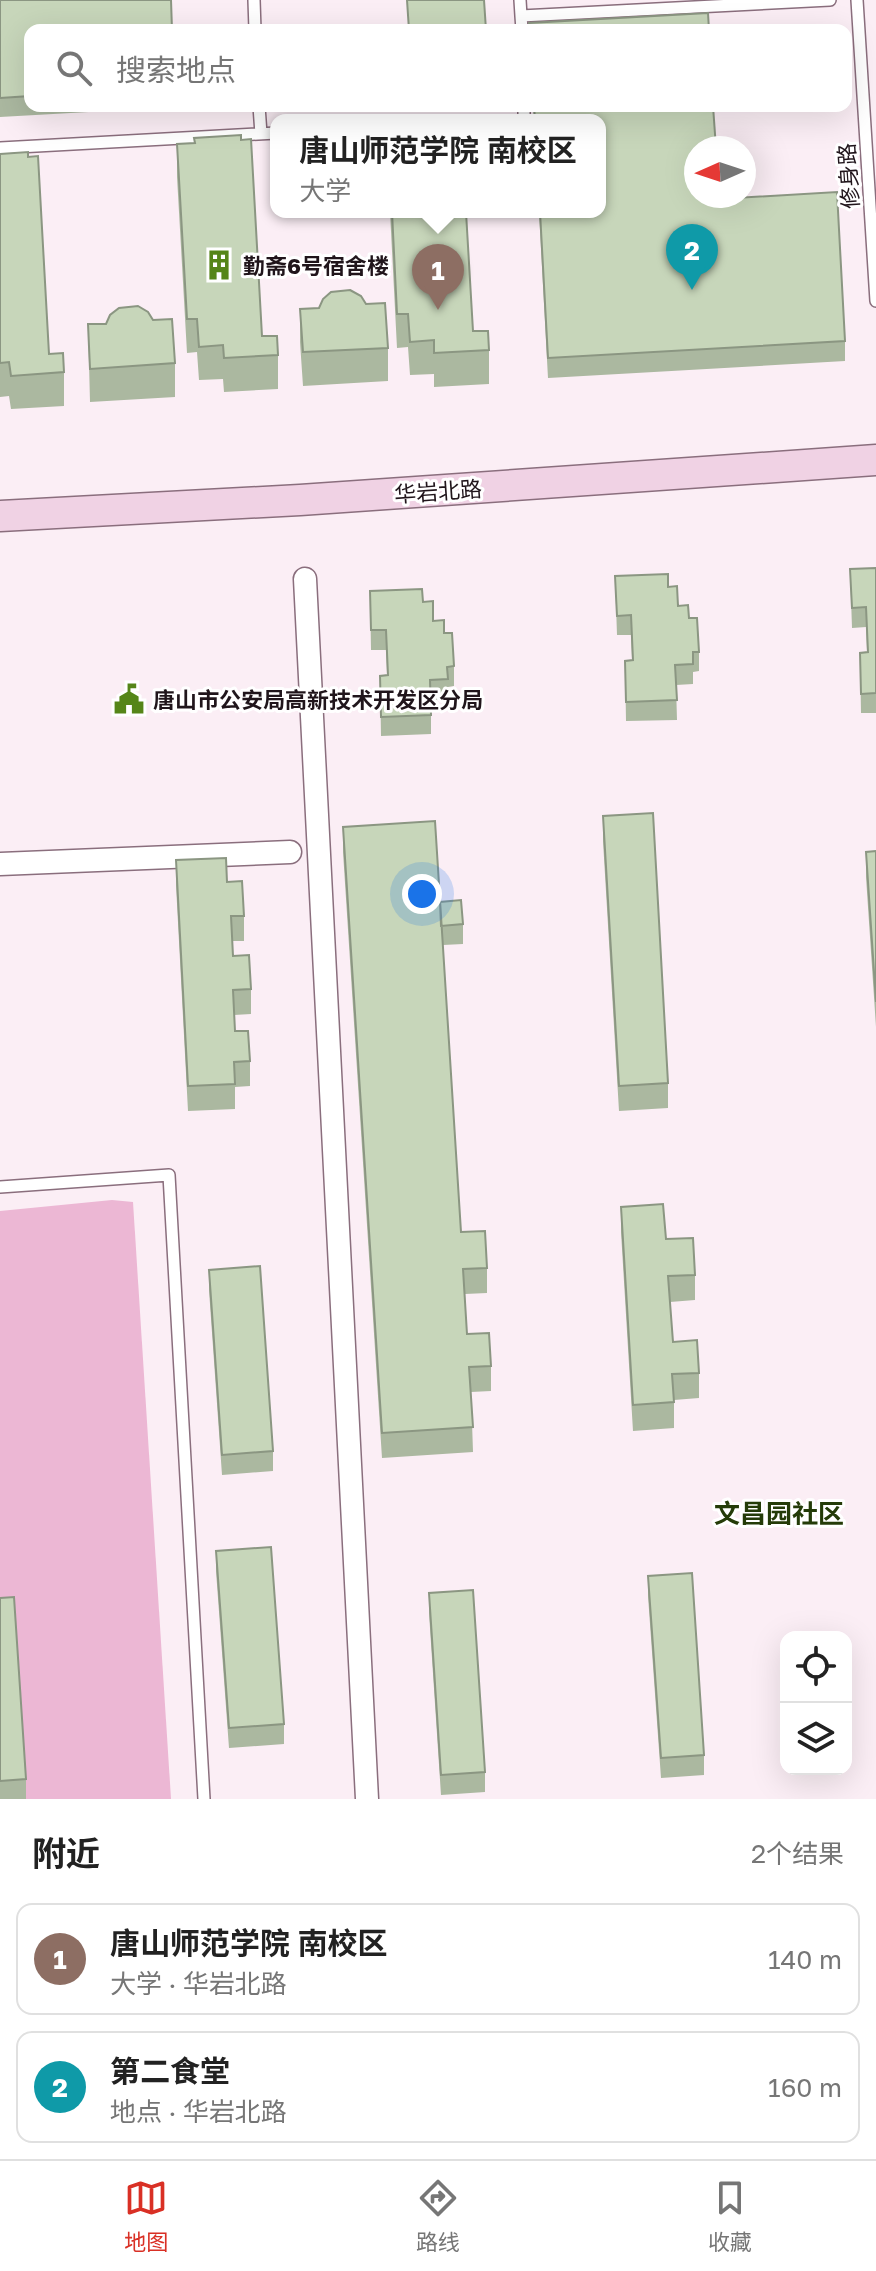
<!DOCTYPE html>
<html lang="zh">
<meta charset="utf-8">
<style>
:root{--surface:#fff;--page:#f6f6f6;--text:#222;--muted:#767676;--line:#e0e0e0;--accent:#d93025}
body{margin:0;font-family:"Golos Text","Noto Sans SC",sans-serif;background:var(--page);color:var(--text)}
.controls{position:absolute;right:24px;bottom:24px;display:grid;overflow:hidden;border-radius:16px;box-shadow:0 8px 32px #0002}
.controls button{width:72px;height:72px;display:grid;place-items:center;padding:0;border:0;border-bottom:2px solid var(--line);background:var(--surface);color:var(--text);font:40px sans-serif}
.compass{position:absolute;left:684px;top:136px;width:72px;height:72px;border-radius:50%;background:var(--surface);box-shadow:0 8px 32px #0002;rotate:267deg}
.you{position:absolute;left:422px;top:894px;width:28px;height:28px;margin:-20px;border:6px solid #fff;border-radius:50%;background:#1a73e8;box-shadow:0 0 0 12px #1a73e833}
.badge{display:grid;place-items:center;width:52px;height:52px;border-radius:50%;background:var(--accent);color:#fff;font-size:26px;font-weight:700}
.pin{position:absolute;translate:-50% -66px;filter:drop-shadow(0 2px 4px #0008)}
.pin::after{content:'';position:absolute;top:42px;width:28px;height:24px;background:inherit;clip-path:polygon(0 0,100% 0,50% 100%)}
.popup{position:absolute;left:270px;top:114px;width:336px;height:104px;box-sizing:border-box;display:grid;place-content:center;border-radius:16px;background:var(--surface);filter:drop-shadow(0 2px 6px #0005);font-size:26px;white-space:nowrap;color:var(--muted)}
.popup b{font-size:30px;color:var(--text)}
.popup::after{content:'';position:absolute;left:50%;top:100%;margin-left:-16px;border:16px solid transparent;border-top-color:var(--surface)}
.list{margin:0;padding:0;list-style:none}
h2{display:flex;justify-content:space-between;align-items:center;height:104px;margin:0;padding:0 32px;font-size:34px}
h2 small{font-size:26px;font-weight:400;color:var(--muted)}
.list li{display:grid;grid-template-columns:52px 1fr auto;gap:24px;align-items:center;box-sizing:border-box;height:112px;margin:0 16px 16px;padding:0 16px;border:2px solid var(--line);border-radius:16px}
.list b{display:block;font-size:30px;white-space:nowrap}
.list p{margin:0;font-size:26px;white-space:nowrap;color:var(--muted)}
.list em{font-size:26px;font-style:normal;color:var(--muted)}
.icon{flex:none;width:44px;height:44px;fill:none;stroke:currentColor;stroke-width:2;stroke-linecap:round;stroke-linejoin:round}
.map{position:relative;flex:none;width:876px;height:1799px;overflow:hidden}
.search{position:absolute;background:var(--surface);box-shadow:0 8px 32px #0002;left:24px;right:24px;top:24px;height:88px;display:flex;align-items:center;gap:20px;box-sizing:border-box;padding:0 28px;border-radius:16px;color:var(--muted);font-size:30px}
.sheet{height:360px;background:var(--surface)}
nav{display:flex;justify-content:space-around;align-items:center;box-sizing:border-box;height:112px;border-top:2px solid var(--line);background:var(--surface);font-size:22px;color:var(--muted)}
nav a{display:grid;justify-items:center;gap:4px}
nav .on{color:var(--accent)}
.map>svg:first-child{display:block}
</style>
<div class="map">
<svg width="876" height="1799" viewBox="0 0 876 1799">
<rect width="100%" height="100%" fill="#fbeef5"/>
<path fill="#ecb7d4" d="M112,1200L133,1202L171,1799H0V1211Z"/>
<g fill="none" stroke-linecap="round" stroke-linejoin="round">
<g stroke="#8a6e7d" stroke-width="14">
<path id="lane" d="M254,0L255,30
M520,0L521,16L830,0
M857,0L876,301
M521,16L522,30
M259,106L261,134
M524,106V120
M0,148L276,133
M0,1187L169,1175L204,1799"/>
</g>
<g stroke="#8a6e7d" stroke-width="25">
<path id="street" d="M305,579L367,1799
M0,864L290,852"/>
</g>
<g stroke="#8a6e7d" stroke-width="33">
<path id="secondary" d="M0,516L300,500L876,460"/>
</g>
<use href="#lane" stroke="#fff" stroke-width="11"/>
<use href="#street" stroke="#fff" stroke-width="22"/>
<use href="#secondary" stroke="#f0d2e4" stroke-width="30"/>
</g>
<path fill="#abb8a0" d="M0,0L30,30V106H195L0,117Z
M533,106H713L718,199L845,341V361L548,378L539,212H600V120H534Z
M177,144L262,336L278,355V389L224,392L223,379L199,380L197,352L187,353L177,177Z
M0,154L49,354L64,372V406L11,409L9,396L0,397Z
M390,212H466L473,331L489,350V384L434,387V374L410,375L408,347L397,348Z
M300,309L388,348V381L303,386L300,342Z
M88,324L175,363V397L90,402Z
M876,568V713H861L860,653L867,652L866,627L852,628L850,569Z
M615,576L668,587L678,606L689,618L699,652V671L693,672V684L676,685L677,720L626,721L625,661L632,660L631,635H617Z
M370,591L423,602L433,621L444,633L454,666V686L448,687V699L431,700V734L381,736L380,676L387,675L386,650H371Z
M603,816L668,1083V1108L619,1111L603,841Z
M343,827L440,902L463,924V944L443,945L461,1232L487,1268V1293L465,1294L467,1334L491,1366V1391L471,1392L473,1452L382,1458L343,852Z
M876,851V1027L866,877V852Z
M176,860L227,882L244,916V941H232L233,956L251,989V1014L234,1015L235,1031L250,1061V1086L235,1087V1109L188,1111L176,885Z
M621,1207L666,1239L695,1275V1300L670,1302L673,1342L699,1373V1398L674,1400V1428L633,1431L621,1232Z
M209,1270L273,1451V1471L222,1475L209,1290Z
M216,1551L284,1724V1744L229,1748L216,1571Z
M648,1576L704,1755V1775L661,1778L648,1596Z
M429,1593L485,1772V1792L441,1795L429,1613Z
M0,1598L26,1779V1799H0Z"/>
<path fill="#c7d6ba" stroke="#8b9682" stroke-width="2" d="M0,0H171L172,30H30V96L0,98Z
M407,0H484L486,30H409Z
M708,13L709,30H530L529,23Z
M534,106H713L716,148H696V196H718V199L837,192L845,341L548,358L540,212H600V120H535Z
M241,135V140L251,139L262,336H277L278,355L224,358L223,345L199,347L197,319H187L177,144L195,143L194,138Z
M28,152V157L38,156L49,354L63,353L64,372L11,376L9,362L0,363V154Z
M392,212H466L473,331H488L489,350L434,353V340L410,342L408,314H397Z
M350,290L361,296L366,304L385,303L388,348L303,352L300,309L319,308L323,299L331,292Z
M138,306L148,312L153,320L172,319L175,363L90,369L88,324H106L110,315L119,308Z
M876,568V693L861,694L860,653L868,652L866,607L852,608L850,569Z
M668,574V587L677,586L678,606L688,605L689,618H697L699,652H693V664L675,665L677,700L626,702L625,661L633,660L631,615L617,616L615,576Z
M422,589L423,602L433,601V621L444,620V633H452L454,666L447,667L448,679L430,680L431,715L381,717L380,676L388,675L386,630H371L370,591Z
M653,813L668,1083L619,1086L603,816Z
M435,821L461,1232L485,1231L487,1268L463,1269L467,1334L489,1333L491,1366L469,1367L473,1427L382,1433L343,827Z
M876,851V1002L866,852Z
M226,858L227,882L242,881L244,916H231L233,956L249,955L251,989L233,990L235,1031H248L250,1061L234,1062L235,1084L188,1086L176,860Z
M461,900L463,924L441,926L440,902Z
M663,1204L666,1239L693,1238L695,1275L668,1276L673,1342L697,1340L699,1373L672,1374L674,1402L633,1405L621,1207Z
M260,1266L273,1451L222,1455L209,1270Z
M271,1547L284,1724L229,1728L216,1551Z
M692,1573L704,1755L661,1758L648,1576Z
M473,1590L485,1772L441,1775L429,1593Z
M14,1597L26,1779L0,1781V1598Z"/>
<defs>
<g id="building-bare" transform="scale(2.4)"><path d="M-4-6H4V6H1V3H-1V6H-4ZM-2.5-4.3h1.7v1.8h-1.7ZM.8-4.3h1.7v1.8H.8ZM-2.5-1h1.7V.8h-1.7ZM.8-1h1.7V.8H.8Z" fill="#558518" stroke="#fff" stroke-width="2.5" paint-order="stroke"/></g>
<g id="civic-bare" transform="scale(2.4)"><path d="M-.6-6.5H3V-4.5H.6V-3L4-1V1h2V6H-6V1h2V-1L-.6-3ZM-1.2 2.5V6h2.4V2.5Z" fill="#558518" stroke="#fff" stroke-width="2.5" paint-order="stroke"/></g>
</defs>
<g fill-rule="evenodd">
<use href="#building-bare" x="219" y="265"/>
<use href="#civic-bare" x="129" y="699"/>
</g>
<g text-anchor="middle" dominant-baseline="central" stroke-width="6" stroke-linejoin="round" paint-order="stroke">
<g font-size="22" fill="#20151b" stroke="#fff">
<text transform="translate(848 176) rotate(-94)">修身路</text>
<text transform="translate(438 491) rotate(-4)">华岩北路</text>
</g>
<g font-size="22" font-weight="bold" fill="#20151b" stroke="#fff" text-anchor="start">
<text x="243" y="265">勤斋6号宿舍楼</text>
<text x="153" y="699">唐山市公安局高新技术开发区分局</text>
</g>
<g font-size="26" font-weight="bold" fill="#243b08" stroke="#fff">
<text x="779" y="1513">文昌园社区</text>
</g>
</g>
</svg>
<div class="controls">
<button><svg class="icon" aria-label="locate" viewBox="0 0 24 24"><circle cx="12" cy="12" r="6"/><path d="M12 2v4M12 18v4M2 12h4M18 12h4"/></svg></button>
<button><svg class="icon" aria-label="layers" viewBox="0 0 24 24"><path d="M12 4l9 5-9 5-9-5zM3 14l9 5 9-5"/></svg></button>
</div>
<svg class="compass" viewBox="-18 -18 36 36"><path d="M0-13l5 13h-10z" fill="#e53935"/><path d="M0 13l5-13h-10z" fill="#767676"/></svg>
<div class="you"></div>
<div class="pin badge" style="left:438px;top:310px;background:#8d6e63">1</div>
<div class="popup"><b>唐山师范学院 南校区</b>大学</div>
<div class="pin badge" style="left:692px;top:290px;background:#0f9aa8">2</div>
<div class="search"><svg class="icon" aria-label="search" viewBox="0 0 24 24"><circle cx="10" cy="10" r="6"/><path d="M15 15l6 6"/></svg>搜索地点</div>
</div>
<section class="sheet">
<h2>附近<small>2个结果</small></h2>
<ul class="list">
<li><span class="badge" style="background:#8d6e63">1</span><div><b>唐山师范学院 南校区</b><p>大学 · 华岩北路</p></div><em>140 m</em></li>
<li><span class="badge" style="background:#0f9aa8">2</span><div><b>第二食堂</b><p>地点 · 华岩北路</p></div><em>160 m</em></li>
</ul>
</section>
<nav>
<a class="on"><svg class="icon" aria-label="map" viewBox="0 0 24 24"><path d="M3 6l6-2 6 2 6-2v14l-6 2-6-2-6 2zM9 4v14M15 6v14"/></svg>地图</a>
<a><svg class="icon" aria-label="directions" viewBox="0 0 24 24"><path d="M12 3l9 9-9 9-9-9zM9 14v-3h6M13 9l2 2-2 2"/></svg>路线</a>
<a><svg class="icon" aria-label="saved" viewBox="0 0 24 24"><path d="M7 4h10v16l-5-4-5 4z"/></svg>收藏</a>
</nav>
